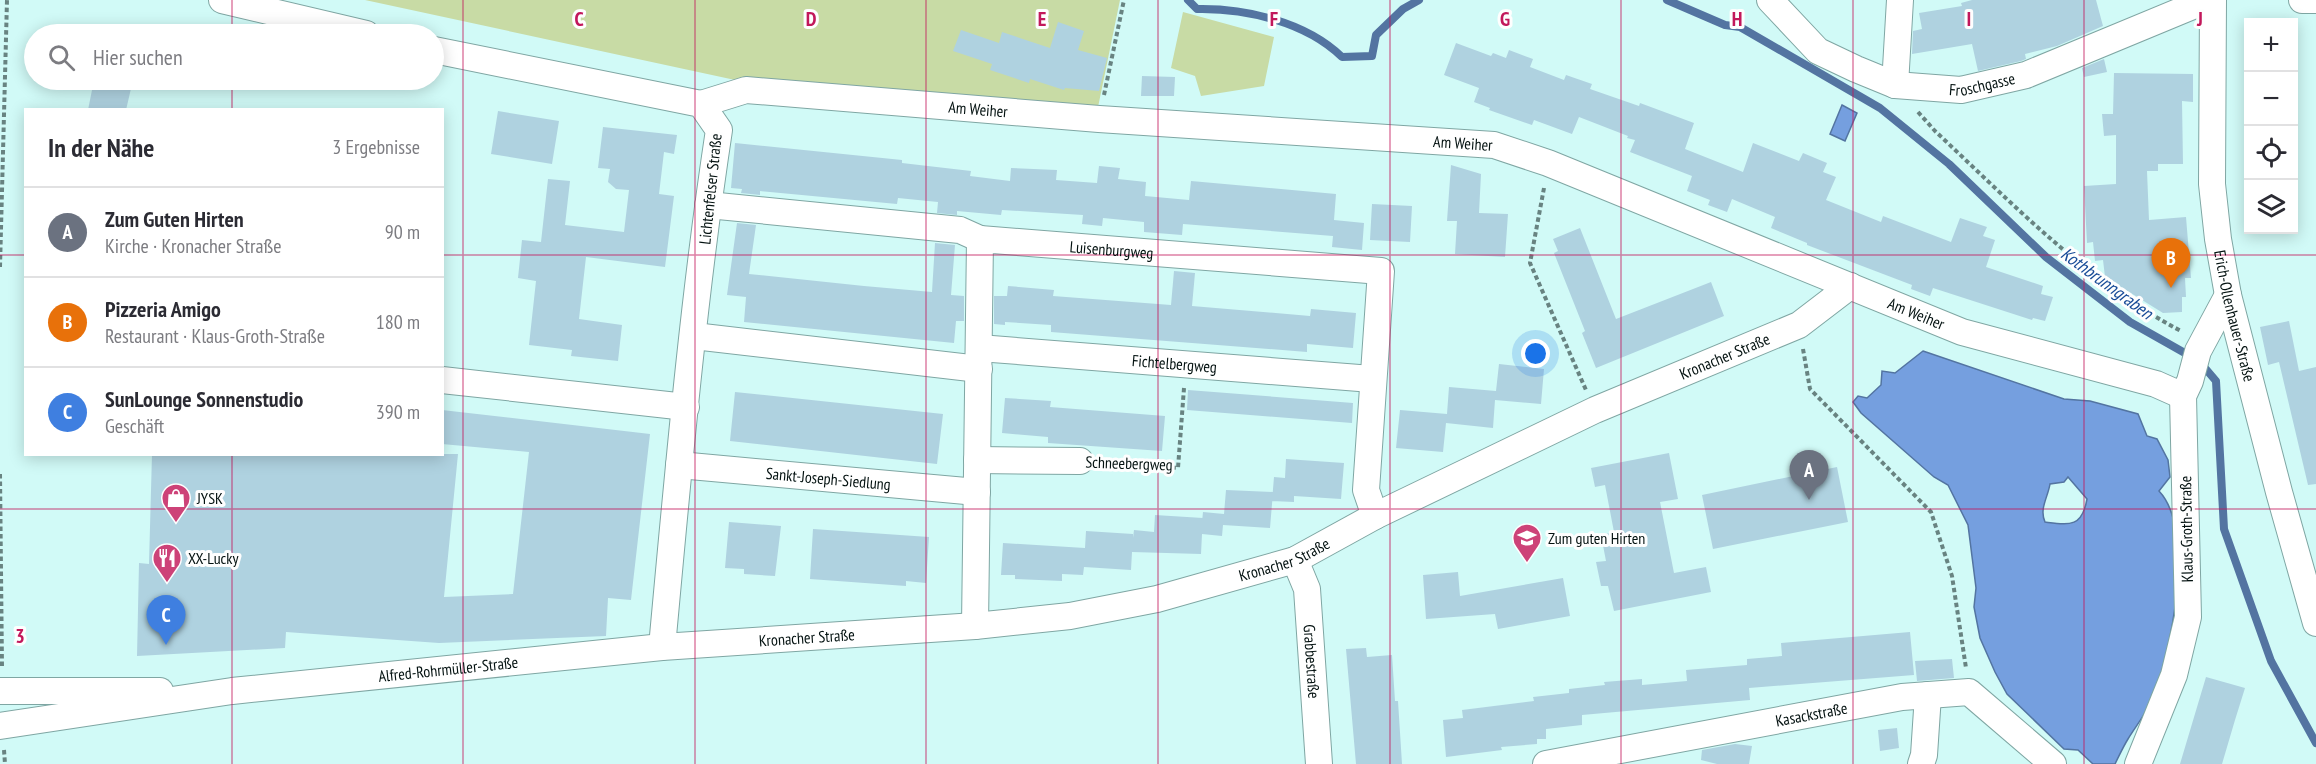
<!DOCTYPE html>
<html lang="de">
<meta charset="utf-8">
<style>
:root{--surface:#fff;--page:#f2f2f3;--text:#2b2b33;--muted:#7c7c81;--line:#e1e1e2;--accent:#0b8043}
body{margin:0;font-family:"PT Sans Narrow",sans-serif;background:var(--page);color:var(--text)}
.controls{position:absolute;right:18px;top:18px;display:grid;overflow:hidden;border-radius:0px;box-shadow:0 3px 15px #0003}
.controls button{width:54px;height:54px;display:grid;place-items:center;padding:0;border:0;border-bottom:2px solid var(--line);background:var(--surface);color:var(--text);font:30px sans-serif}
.you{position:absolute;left:1536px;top:354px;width:21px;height:21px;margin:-15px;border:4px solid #fff;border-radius:50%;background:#1a73e8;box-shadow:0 0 0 9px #1a73e833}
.badge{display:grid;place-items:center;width:39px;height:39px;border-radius:50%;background:var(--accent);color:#fff;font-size:20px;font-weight:700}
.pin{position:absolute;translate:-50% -50px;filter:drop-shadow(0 2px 3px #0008)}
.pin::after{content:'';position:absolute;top:32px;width:21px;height:18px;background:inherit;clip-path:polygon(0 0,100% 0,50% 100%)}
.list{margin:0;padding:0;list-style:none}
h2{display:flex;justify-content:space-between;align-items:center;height:78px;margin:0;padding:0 24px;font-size:26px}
h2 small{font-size:20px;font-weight:400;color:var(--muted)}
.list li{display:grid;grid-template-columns:39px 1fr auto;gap:18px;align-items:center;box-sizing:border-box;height:90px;padding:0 24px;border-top:2px solid var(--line)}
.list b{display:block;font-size:22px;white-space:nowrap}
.list p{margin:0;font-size:20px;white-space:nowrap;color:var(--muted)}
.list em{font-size:20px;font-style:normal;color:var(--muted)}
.icon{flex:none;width:33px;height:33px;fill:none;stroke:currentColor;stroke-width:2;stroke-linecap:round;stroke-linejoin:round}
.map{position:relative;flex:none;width:2316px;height:764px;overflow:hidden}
.search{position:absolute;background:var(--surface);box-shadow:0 3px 15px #0003;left:24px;top:24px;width:420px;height:66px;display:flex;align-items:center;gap:15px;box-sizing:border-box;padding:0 21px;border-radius:33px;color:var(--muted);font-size:22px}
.panel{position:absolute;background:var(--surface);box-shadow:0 3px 15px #0003;left:24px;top:108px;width:420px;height:348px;border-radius:0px}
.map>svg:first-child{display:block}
</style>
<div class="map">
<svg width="2316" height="764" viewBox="0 0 2316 764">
<rect width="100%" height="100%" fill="#d1faf7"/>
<path fill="#c8dba5" d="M365,0H1120L1097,112L749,83Z
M1183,12L1274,37L1264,86L1201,96L1195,76L1171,68Z"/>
<path fill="#759fdf" stroke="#5374a1" stroke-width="1.5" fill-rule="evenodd" d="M1842,105L1857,113L1845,141L1830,134Z
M1923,351L2064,399L2090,401L2138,414L2147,436L2157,439L2168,460L2170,477L2159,491C2196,530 2171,655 2152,700C2145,715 2136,726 2128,739C2123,747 2119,756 2115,764H2093L2078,750L2064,749L2007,694L1995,672L1980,638L1974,607L1976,588L1968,525L1948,485L1934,477L1861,413L1853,402L1858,396L1867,398L1881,385L1882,371L1895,373ZM2068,477L2087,499C2082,528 2069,525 2045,522C2039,509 2048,497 2050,484L2064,482Z"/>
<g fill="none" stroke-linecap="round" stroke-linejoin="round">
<path stroke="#5374a1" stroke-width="8" d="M1188,0L1197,9C1246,8 1306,22 1342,57L1372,56L1376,35L1403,9L1419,0
M1667,0L1725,25L1740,27L1880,108L1949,164L2046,257L2130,322L2199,361L2216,381L2224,529L2271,661L2316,743"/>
</g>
<path fill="#afd2e0" d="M1972,0H2096L2103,26L2057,46L2025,54L2026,59L2021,61L1978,71L1972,44L1912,54L1913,31L1922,29L1919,13L1962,6L1961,3Z
M1058,22L1084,31L1078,50L1107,58L1099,91L1065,88L1064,90L1030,79L1029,83L990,70L992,64L953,51L961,30L999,43L1002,32L1050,48Z
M1456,43L1491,56L1493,53L1506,58L1509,50L1533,59L1530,67L1564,80L1566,75L1592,84L1590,89L1639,106L1640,103L1694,123L1685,149L1743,172L1753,143L1799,161L1803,153L1827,163L1823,172L1836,177L1826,200L1881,222L1883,216L1951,242L1960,218L1987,227L1983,236L1995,240L1986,267L2043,286L2041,294L2053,297L2045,321L2033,318L2032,320L1933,288L1930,296L1911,289L1912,285L1807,245V243L1771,228L1775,217L1732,199L1727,212L1708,205L1710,200L1687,191L1692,176L1630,152L1635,140L1627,138L1628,136L1579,117L1572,134L1534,120L1532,125L1489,110L1490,108L1474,102L1479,88L1444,75Z
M2104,59L2107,72L2084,77L2082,68Z
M2114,73L2193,74V102L2182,101L2183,164H2158V171H2147L2149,220L2186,217L2191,278H2185L2186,297H2182V312L2163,313L2105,277L2103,260L2095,261L2093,242L2087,243L2084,186L2116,184V135L2104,136L2102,114H2113Z
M1142,76L1175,77L1174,96H1141Z
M94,80H133L126,110H88Z
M498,111L559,121L552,164L491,154Z
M603,127L677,135L674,154L664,152L659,194L674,196L665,267L586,257L579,319L622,325L618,361L571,356L572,350L529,345L536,281L518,278L522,240L541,242L548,179L570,181L565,225L624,232L629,190L616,189L608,182L610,169L598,168Z
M735,143L902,160V163L971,171L970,176L1010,181L1011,168L1057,170L1056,180L1097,183L1099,166L1120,168L1118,179L1146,182L1145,196L1189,200L1191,181L1336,194L1334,220L1364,223L1362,250L1332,247L1333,236L1183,224L1182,235L1144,232V222L1103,218L1102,226L1082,224L1083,215L1002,210L1001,215L957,211V215L937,213L938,202L898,198L897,204L760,191V195L741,193L742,189L731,188Z
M1451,165L1481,174L1479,213L1508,214L1505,257L1455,254L1457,221H1447Z
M1372,204L1412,206L1410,242L1370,240Z
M737,223L756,225L749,274L864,286L932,292L935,243L955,245L951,295L964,296V321H956L954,343L744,322L746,297L727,295Z
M1580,228L1616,319L1711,282L1724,316L1596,368L1582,333L1585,331L1554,253L1558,251L1553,239Z
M1174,271L1195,273L1192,306L1310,316L1311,309L1356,313L1353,348L1307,344V352L1051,332V325L1005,322V325L994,324V296H1007L1008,286L1054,290L1053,296L1171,305Z
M2289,321L2299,371L2316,367V484L2308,485L2279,362L2268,365L2260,327Z
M1499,364L1544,369L1541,404L1495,400L1493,428L1446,423L1443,452L1396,448L1400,410L1447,414L1449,387L1496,391Z
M1188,390L1353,403L1352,423L1187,410Z
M735,392L943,414L937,464L730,441Z
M1005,398L1051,401L1050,407L1165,416L1162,451L1048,443V437L1002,433Z
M442,410L650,434L631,600L608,598L606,636L439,643L286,632L285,648L137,656L139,563L149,564L152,454H458L444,597L513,594L529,452L442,444Z
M1669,453L1678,499L1660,502L1674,573L1706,567L1711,592L1614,611L1608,586H1601L1596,562L1606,561L1601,535L1614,532L1605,485L1595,487L1591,468Z
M1286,459L1344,463L1341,499L1294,496V502L1272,501L1274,477L1285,478Z
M1837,467L1848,522L1713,549L1702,495Z
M1226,490L1273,492L1270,528L1223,525L1222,536L1202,534L1201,554L1132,552L1131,570L1084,567L1083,575L1062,574V581L1015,579V575H1001L1003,543L1085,548L1086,531L1133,534V538L1134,530L1154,532L1155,515L1203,518L1202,522L1203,512L1224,514Z
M729,522L781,526L775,576L744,574V569L725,568Z
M813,529L929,537L926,583L906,581V586L810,579Z
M1458,572L1460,596L1563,578L1570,616L1498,629L1495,614L1426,619L1423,575Z
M1910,632L1914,675L1749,688L1750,700L1582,715V725L1546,729V739H1537V744L1501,747L1502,750L1446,757L1443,720L1463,718L1462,710L1534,701L1533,697L1569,693V689L1605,685L1604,682L1642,679V685L1687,681L1686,670L1747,665V659L1782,656L1781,643Z
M1366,648L1367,657L1392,655L1395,701H1398L1402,764H1356L1346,649Z
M1952,659L1954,678L1917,681L1915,661Z
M2206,677L2245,688L2235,720L2222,764H2180Z
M1897,728L1899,748L1880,751L1878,730Z
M1735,744L1752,746L1749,764H1717L1701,760L1702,750Z"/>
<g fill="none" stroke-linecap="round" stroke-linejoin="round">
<g stroke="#7fa6a3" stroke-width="28">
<g id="minor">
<path d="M222,0L366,34"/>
<path id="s1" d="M1770,0L1818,51L1856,69L1895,85L1961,90L2026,75L2207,0"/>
<path id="s2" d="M2213,0L2212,184L2218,239L2228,295L2279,492L2316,623"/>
<path d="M2302,0H2316"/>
<path d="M434,50L701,104L719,130C693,301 678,474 662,647"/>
<path d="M1895,85L1900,0"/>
<path id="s3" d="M701,104L746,90L1099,119L1494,145L1548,163L1962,332L2156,384L2183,396"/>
<path d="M708,205L960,230L980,239"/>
<path d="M694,336L979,369"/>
<path id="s4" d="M979,348L1372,379"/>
<path d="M442,380L686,407"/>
<path d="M977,460L1080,461"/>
<path id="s5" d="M679,465L977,492"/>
<path id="s6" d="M1295,560L1307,589L1319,764"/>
<path id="s7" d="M975,626L980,239L1381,271L1366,490L1375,516"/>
<path d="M0,691H160"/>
<path id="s8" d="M0,726L232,691L662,647L975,626L1070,616L1157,599L1295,560L1375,516L1595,410L1799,325L1850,286"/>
<path id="s9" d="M1546,764L1902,697L1969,692L2053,764"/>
<path d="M1921,764L1924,755L1928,695"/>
<path d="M2138,764L2174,675L2188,617L2183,396L2190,381L2198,351L2228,295"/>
</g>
</g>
<path stroke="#688381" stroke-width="4" stroke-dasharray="4.5 3" stroke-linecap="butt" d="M1104,95L1124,0
M1918,112L1935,131C2012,203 2086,281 2181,331
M1544,188L1530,263L1586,390
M0,267L7,0
M1803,349L1810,389L1931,512L1952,576L1966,668
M1104,463L1178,468L1184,388
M0,474L2,668
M4,750L5,764"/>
<use href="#minor" stroke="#fff" stroke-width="26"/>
</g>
<path fill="none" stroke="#c2185b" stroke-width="1.5" stroke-opacity="0.55" d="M232,0V34M463,0V764M695,0V764M926,0V764M1158,0V764M1390,0V764M1621,0V764M1853,0V764M2084,0V764M232,80V110M0,255H26M442,255H2316M232,454V764M0,509H2316"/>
<defs>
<g id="shop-pin" transform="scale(1.5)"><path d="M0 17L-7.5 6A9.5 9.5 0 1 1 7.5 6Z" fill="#cd4278" stroke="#fefefe"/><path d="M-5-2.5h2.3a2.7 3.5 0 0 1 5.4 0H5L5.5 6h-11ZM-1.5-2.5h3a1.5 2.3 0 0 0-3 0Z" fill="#fff"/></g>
<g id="school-pin" transform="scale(1.5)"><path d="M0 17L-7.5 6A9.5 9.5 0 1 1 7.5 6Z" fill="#cd4278" stroke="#fefefe"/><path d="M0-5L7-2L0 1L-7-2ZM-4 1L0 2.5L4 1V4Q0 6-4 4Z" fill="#fff"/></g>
<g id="restaurant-pin" transform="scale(1.5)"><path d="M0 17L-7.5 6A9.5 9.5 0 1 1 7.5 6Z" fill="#cd4278" stroke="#fefefe"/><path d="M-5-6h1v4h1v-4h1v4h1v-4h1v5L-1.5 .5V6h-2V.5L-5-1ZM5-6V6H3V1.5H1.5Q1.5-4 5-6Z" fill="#fff"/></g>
</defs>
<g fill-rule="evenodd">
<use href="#shop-pin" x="176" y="498"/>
<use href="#school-pin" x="1527" y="538"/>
<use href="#restaurant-pin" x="167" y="558"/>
</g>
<g text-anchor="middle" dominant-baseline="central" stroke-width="6" stroke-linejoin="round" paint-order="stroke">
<g font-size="16" fill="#031110" stroke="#fefefe">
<text stroke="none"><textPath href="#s1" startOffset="242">Froschgasse</textPath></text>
<text stroke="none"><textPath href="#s3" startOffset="280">Am Weiher</textPath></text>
<text stroke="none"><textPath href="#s3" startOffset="766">Am Weiher</textPath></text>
<text transform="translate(710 189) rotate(-84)">Lichtenfelser Straße</text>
<text stroke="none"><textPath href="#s7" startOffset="519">Luisenburgweg</textPath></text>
<text stroke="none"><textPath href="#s3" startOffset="1252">Am Weiher</textPath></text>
<text stroke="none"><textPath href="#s2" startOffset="318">Erich-Ollenhauer-Straße</textPath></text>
<text stroke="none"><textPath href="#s8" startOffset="1784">Kronacher Straße</textPath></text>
<text stroke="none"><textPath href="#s4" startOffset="196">Fichtelbergweg</textPath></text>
<text transform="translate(1129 463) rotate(2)">Schneebergweg</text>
<text stroke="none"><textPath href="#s5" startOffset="150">Sankt-Joseph-Siedlung</textPath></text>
<text transform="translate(2186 529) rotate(-91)">Klaus-Groth-Straße</text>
<text stroke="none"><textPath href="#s8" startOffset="1298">Kronacher Straße</textPath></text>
<text stroke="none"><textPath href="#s8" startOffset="812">Kronacher Straße</textPath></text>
<text stroke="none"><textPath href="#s6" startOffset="104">Grabbestraße</textPath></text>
<text stroke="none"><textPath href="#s8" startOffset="452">Alfred-Rohrmüller-Straße</textPath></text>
<text stroke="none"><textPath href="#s9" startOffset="270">Kasackstraße</textPath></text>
</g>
<g font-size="16" fill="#031110" stroke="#fefefe" text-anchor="start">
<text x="197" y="498">JYSK</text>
<text x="1548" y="538">Zum guten Hirten</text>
<text x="188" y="558">XX-Lucky</text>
</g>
<g font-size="18" font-style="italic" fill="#194c98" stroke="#fefefe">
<text transform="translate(2107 283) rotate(36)">Kothbrunngraben</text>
</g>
</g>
<g font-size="20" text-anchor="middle" font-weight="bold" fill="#c2185b" stroke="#fefefe" stroke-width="6" stroke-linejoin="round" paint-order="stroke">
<text x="579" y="26">C</text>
<text x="811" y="26">D</text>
<text x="1042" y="26">E</text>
<text x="1274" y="26">F</text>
<text x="1505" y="26">G</text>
<text x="1737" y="26">H</text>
<text x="1969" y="26">I</text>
<text x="2200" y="26">J</text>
<text x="20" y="643">3</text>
</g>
</svg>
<div class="controls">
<button>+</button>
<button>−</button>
<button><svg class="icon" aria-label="locate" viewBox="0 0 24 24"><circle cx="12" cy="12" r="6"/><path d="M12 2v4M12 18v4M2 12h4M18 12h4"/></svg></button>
<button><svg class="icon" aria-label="layers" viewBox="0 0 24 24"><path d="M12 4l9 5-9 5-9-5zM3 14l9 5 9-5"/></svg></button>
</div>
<div class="you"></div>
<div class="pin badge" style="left:1809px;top:500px;background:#6b7280">A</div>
<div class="pin badge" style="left:2171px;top:288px;background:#e8710a">B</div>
<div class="pin badge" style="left:166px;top:645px;background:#3f7fe0">C</div>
<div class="search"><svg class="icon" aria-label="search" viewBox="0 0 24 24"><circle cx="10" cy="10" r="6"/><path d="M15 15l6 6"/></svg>Hier suchen</div>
<section class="panel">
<h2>In der Nähe<small>3 Ergebnisse</small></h2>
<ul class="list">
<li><span class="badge" style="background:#6b7280">A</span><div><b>Zum Guten Hirten</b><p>Kirche · Kronacher Straße</p></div><em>90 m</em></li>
<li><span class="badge" style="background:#e8710a">B</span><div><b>Pizzeria Amigo</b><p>Restaurant · Klaus-Groth-Straße</p></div><em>180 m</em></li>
<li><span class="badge" style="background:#3f7fe0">C</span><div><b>SunLounge Sonnenstudio</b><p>Geschäft</p></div><em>390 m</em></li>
</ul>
</section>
</div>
